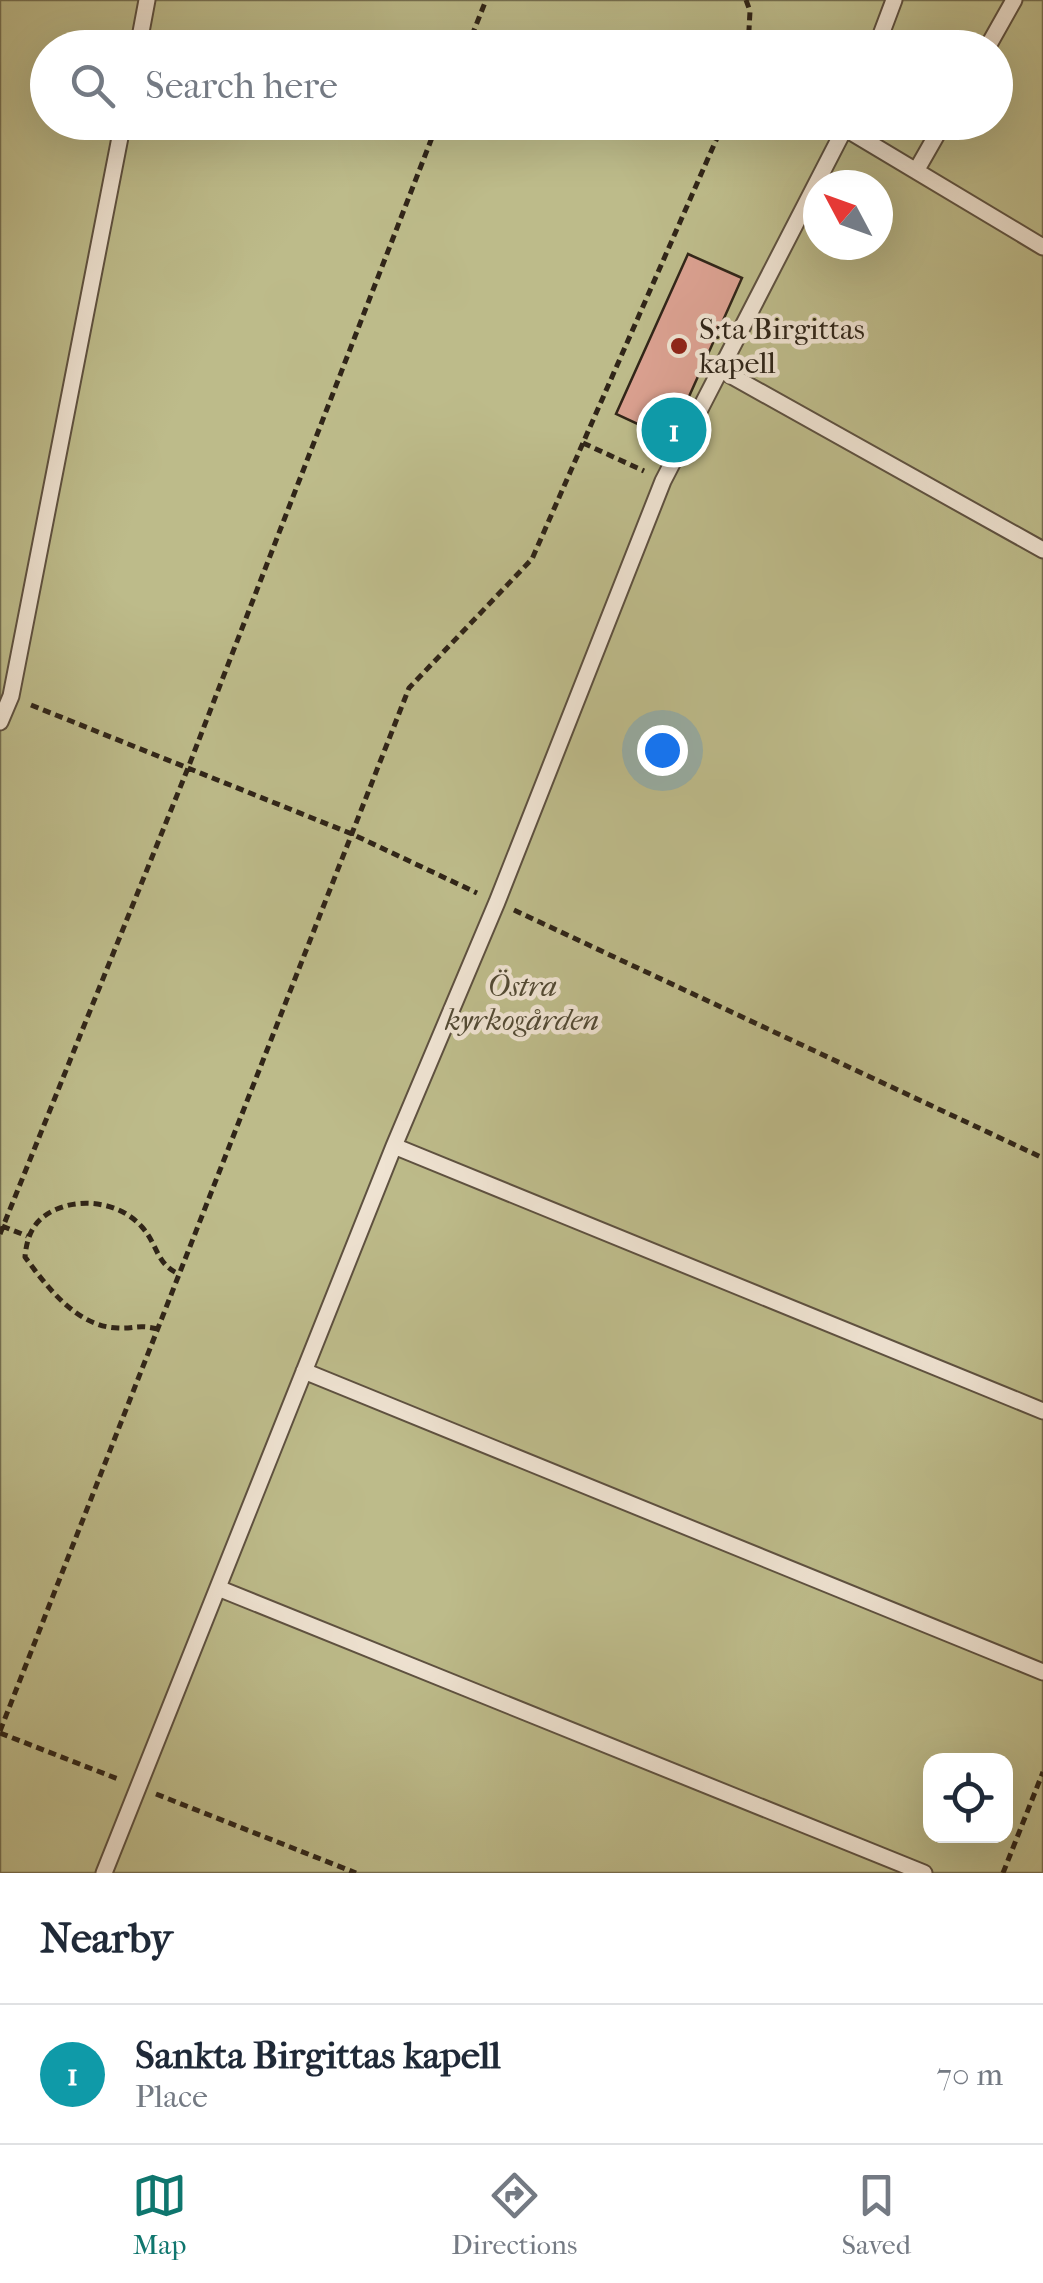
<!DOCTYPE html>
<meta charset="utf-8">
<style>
:root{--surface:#fff;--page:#f2f2f3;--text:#1f2937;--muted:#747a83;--line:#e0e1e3;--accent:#0f766e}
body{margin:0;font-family:"IM FELL French Canon",serif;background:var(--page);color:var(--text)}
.controls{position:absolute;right:30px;bottom:30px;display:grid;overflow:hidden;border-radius:20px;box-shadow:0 10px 40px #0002}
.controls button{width:90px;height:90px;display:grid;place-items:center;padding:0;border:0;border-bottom:2px solid var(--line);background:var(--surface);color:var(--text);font:50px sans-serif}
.compass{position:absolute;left:803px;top:170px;width:90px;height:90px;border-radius:50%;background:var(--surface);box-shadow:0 10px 40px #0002;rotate:311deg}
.you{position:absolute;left:662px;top:750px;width:35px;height:35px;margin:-25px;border:8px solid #fff;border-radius:50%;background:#1a73e8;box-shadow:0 0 0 15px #1a73e833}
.badge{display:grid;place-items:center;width:65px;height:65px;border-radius:50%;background:var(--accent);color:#fff;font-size:32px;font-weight:700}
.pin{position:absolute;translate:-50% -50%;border:5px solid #fff;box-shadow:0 2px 10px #0006}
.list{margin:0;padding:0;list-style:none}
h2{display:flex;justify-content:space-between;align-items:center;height:130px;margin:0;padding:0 40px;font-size:42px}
h2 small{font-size:32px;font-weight:400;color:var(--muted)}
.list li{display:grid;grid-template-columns:65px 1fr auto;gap:30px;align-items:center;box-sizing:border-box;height:140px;padding:0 40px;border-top:2px solid var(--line)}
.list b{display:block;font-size:38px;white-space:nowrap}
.list p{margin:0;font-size:32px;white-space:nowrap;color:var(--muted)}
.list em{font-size:32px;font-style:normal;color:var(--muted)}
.icon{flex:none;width:55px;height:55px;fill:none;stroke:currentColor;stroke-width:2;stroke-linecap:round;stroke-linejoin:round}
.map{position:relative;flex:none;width:1043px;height:1873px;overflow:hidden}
.search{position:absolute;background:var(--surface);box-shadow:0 10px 40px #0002;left:30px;right:30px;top:30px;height:110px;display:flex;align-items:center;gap:25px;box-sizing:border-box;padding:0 35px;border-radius:55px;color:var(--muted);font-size:38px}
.sheet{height:270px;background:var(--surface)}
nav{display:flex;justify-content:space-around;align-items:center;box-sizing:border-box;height:140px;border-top:2px solid var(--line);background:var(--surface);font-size:28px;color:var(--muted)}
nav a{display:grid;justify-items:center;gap:5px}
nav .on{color:var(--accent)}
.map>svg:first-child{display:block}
</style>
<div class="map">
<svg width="1043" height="1873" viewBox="0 0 1043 1873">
<rect width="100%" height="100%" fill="#e7d4b9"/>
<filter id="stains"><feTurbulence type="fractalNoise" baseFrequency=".002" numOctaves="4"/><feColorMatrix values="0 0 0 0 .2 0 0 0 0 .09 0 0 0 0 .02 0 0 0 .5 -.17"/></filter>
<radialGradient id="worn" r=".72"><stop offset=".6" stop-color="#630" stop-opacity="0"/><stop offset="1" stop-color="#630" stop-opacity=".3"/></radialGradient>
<path fill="#bdbb8a" stroke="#767051" stroke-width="2.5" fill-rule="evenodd" d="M0,0H1043V1873H0ZM48,48H996V122H48ZM818,185H878V245H818ZM930,1760H1006V1836H930Z"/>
<path fill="#dba191" stroke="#302518" stroke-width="2.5" d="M688,254L742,278L670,439L616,414Z"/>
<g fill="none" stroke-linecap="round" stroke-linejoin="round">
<g stroke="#5e5140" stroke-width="19">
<path id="lane" d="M138,48L147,0
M876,48L894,0
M987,48L1014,0
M846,129L1043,247
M916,171L944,122
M721,370L1043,550
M0,722L11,696L123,122
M394,1146L1043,1411
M304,1371L1043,1672
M218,1588L924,1873
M104,1873L394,1146L497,902L663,481L848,122"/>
</g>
<path stroke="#302518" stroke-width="5" stroke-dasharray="8 5" stroke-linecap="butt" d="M746,0L750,11L748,48
M467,48L486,0
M583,443L644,471
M31,705L352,834L477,893
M514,910L1043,1158
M2,1226L27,1236
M0,1234L188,768L438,122
M158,1329C137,1324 135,1329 118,1328C77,1327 47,1287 25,1257C27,1234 35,1218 57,1209C85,1197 122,1204 142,1227C158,1245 156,1264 179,1274
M0,1731L409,688L532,559L724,122
M0,1733L118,1779
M156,1794L356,1873
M1003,1873L1043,1772"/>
<use href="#lane" stroke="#efe3d2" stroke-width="15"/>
</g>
<circle fill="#8f2418" stroke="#efe3d2" stroke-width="4" cx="679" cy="346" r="10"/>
<g text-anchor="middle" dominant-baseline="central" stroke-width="9" stroke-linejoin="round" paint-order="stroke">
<g font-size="30" fill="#302518" stroke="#efe3d2" text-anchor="start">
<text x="699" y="329">S:ta Birgittas<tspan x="699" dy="34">kapell</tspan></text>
</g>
<g font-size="30" font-style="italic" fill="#534a34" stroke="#efe3d2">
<text x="522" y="986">Östra<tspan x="522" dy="34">kyrkogården</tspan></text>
</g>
</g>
<rect width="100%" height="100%" filter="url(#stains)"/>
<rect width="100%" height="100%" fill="url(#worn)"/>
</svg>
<div class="controls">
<button><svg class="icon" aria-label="locate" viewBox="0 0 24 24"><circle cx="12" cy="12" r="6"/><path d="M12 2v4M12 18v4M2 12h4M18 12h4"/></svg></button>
</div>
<svg class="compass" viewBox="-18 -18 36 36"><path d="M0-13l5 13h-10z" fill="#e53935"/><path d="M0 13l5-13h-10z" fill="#747a83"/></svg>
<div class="you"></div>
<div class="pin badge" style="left:674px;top:430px;background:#0f9aa8">1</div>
<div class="search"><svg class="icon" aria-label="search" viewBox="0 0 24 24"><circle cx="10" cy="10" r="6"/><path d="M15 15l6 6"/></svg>Search here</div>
</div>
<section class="sheet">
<h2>Nearby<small></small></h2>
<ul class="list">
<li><span class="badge" style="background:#0f9aa8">1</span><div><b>Sankta Birgittas kapell</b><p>Place</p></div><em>70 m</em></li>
</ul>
</section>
<nav>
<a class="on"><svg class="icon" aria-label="map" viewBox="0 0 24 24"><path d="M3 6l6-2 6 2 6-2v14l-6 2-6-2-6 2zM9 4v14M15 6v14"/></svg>Map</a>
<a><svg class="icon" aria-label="directions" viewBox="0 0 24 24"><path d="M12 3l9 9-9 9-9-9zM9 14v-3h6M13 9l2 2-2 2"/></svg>Directions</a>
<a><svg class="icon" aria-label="saved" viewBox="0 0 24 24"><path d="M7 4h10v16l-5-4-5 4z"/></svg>Saved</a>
</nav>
